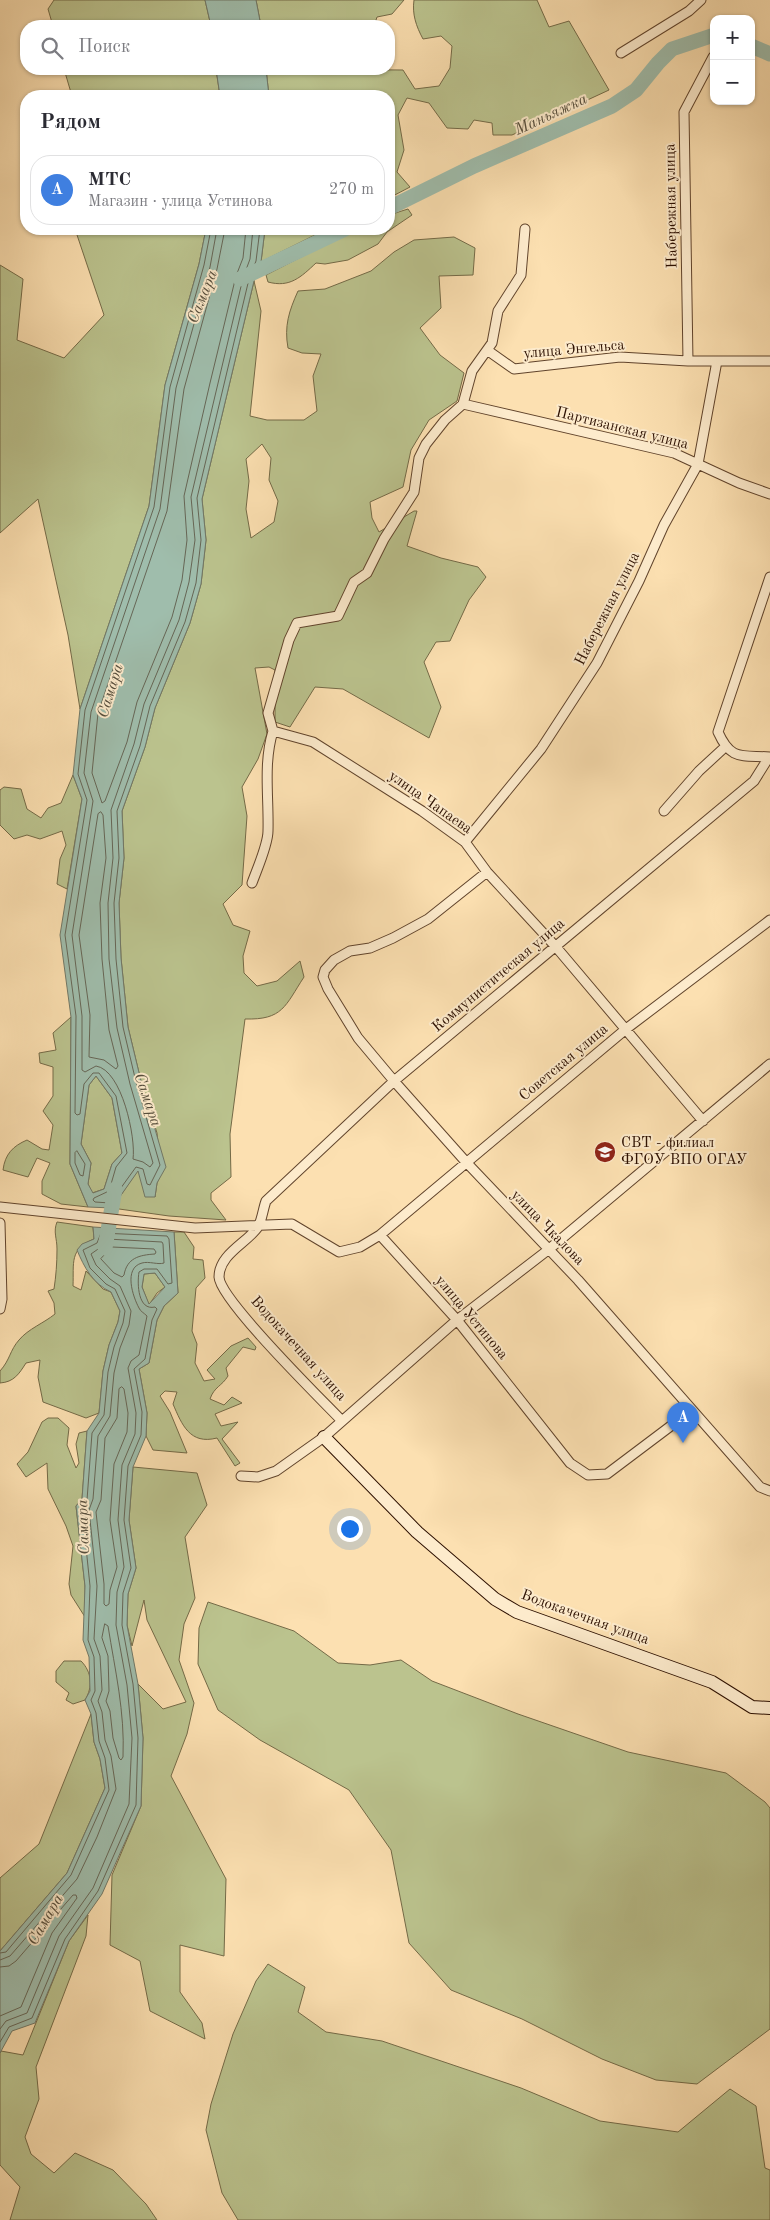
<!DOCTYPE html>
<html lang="ru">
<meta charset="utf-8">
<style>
:root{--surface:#fff;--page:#f2f2f3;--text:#2b2b33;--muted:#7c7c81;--line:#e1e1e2;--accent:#111827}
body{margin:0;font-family:"Old Standard TT",serif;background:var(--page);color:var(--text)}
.controls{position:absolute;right:15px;top:15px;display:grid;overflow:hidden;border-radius:10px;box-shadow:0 1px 4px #0004}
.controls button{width:45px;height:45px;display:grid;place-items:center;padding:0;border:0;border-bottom:1px solid var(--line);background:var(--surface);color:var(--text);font:25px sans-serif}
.you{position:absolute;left:349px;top:1528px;width:18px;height:18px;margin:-12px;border:4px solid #fff;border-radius:50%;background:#1a73e8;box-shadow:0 0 0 8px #1a73e833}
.badge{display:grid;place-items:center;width:32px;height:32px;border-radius:50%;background:var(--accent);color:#fff;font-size:16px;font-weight:700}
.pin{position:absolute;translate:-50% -41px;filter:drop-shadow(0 1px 2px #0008)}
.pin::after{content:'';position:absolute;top:26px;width:18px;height:15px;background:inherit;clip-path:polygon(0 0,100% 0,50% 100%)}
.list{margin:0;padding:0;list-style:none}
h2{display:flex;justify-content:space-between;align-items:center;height:65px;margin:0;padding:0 20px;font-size:21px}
h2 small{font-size:16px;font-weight:400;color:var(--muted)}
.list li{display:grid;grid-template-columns:32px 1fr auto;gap:15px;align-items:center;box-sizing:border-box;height:70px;margin:0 10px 10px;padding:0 10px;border:1px solid var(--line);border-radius:20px}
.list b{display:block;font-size:19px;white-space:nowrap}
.list p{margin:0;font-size:16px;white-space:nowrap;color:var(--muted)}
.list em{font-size:16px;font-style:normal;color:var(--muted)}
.icon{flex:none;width:28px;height:28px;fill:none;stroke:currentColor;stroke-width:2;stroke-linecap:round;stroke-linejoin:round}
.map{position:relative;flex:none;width:770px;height:2220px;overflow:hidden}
.search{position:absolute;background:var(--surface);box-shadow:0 1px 4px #0004;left:20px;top:20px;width:375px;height:55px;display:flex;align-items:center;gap:12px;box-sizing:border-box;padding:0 18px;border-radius:20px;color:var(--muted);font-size:19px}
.panel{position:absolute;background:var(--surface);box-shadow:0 1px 4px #0004;left:20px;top:90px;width:375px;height:145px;border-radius:20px}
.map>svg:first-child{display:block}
</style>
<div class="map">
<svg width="770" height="2220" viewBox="0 0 770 2220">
<rect width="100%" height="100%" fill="#fce0b1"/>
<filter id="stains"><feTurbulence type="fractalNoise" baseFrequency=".004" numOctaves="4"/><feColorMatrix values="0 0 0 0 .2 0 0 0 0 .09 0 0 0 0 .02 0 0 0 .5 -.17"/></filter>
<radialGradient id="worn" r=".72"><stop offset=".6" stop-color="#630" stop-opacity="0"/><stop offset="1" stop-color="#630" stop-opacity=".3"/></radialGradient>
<path fill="#bbc38e" stroke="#746a47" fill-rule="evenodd" d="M54,0H205L211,26H53L48,9Z
M256,0H404L392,14L377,17L374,26H261Z
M414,0H537L549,27L569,21L609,90L512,135H493L492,123L474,120L468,129L447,128L429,103L407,98L398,115L404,150L397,172L410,187L389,198V96H269L266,69L403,70L415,89L439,86L450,68L452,46L441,36L423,39C416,26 412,14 414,0Z
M64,69H216L220,96H72Z
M408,209L412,215L387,232L378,244L348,260L325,264L316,263C301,277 290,288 268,282L266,275L356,229H389V215Z
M75,229H206L199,264L165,385L149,506L80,709L68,635L38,499L0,533V265L23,279L17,340L64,358L104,315Z
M265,229H327L261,262Z
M454,237L475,248L473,275L439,276L441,308L420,328L440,355L464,373L457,401L429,420L411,450L403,487L370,502L372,518L379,532L414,511H417L407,546L441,558L478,567L486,577L469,600L450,641L436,642L424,662L441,707L429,738L343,689L315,687L290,727L275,722V670L269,667L255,668L267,734L258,759L242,787L247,816L242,885L223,904L233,925L250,931L243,956L244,973L257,986L277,981L300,961L304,977C285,1006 283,1020 245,1019L230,1134L231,1177L211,1193V1200L226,1220L169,1216L112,1208L138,1170L155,1197L157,1183L161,1173L157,1133L141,1081L128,1027L121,958L119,903L124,858L122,811L145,747L155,708L190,623L201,584L206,540L202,499L254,281L261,311L250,416L267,420H304L317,411L313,376L321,354L302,353L288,348C284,326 289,311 298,291L325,289L371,271L394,252L414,240ZM262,444L271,458L269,480L278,501L274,522L251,538L246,509L249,481L246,459Z
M73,775L82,799L67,889L57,884L60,859L66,845L62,831L40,839L27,835L14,839L0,825V790L4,787L21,789L27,809L41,818L48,808L61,803Z
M71,1017L70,1164L88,1207L61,1204L42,1194V1181L50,1163L37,1158L28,1177L3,1170C5,1154 13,1146 27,1140L42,1149L49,1150L53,1125L43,1111L53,1096V1067L40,1063L39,1053L56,1050L53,1033Z
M96,1076L112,1098L122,1153L112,1164L104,1189L92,1193L88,1184L91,1163L81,1144L89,1085Z
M57,1222L93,1227L94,1239C69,1249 74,1263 73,1286L81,1290L86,1271L103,1289L111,1292L120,1311L118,1322L109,1345L103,1371L99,1413L86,1418L43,1402L38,1377L40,1360L26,1363C19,1374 14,1382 0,1383V1371C10,1360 10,1350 19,1340C28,1329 44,1323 55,1314L54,1303L48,1291L54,1289C56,1276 57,1263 57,1249C57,1238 53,1232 57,1222Z
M174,1232H184L194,1247L193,1259L203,1260L205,1278L196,1288L192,1331L197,1344L195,1363L204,1381L215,1379L207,1370L231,1346L248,1338L256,1347L255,1350L243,1347L226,1368L228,1376C222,1386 214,1387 210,1399L224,1405L232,1397L242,1403L215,1414L221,1426L238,1422L222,1439L240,1463L235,1466L217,1438C190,1445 182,1425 173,1404L177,1392L165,1391L160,1396L170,1412L187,1453L153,1450L146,1436L147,1413L139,1369L149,1363L157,1320L164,1306L178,1293Z
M155,1273L165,1287L157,1293L149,1305L142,1287L144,1274Z
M48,1418H58L69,1428L67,1445L76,1468L79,1463L76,1444L79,1433L87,1431L82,1499L76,1506L85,1586V1617L71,1595L69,1584L73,1546L66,1526L48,1489L47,1463L26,1477L17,1464L28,1452L42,1422Z
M133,1467L197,1473L207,1505L185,1537L195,1598L184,1624L179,1660L194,1703L187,1734L171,1776L226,1879L224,1956L180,1945V1992L202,2023L205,2039L150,2011L140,1961L110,1945L112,1875L141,1806L143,1738L138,1684L163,1709L186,1702L147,1620L144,1600L132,1646L127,1625L128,1594L136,1568L129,1520Z
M208,1602L294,1631L338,1663L370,1665L401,1660L432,1681L518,1714L628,1752L726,1773L765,1802L770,1808V2029L697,2084L656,2080L602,2059L522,2019L451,1990L409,1943L391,1850L349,1790L260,1740L218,1710L198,1664L199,1628Z
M64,1661H81C92,1672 93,1687 85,1700L73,1704L66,1700L69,1693L56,1682V1671Z
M91,1714L94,1742L100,1759L105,1788L67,1873L0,1951V1878L39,1844Z
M88,1915L86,1936L36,2067L39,2099L25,2137L31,2154L54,2173L75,2153L113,2170L146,2204L157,2220H10L20,2187L0,2165V2053L1,2051L23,2055L69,1941Z
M268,1964L305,1987L298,2012L326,2032L382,2041L521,2088L600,2121L678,2132L730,2089L756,2106L765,2168L770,2170V2220H238L222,2193L206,2130L211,2104L233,2034L256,1981Z"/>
<path fill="#9fbdac" stroke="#717867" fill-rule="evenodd" d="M205,0H256L261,26H211Z
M216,69H266L269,96H220Z
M206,229H265L261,262L254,281L202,499L206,540L201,584L190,623L155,708L145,747L122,811L124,858L119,903L121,958L128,1027L141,1081L166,1167L157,1183L155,1197H145L138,1171L112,1208L88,1207L70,1164L71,1017L60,935L82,799L73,775L80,709L149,506L165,385L199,264ZM96,1076L112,1098L122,1153L112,1164L104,1189L93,1193L88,1184L91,1163L81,1144L89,1085Z
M93,1227L174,1232L178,1293L164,1306L157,1320L149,1363L139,1369L147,1413L146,1436L133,1467L129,1520L136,1568L128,1594L127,1625L138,1684L143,1738L141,1806L102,1894L69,1941L35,2023L12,2031L0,2053V1951L67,1873L105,1788L100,1759L94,1742L91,1714L85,1700L90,1691L89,1657L83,1640L85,1586L76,1506L82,1499L87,1431L99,1413L103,1371L109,1345L118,1322L120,1311L111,1292C93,1284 84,1267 77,1250L82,1244L94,1239ZM155,1273L165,1287L149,1304L142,1287L144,1274Z"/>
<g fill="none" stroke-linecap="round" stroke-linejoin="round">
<path stroke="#666656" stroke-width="1" d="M211,229L204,265L170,387L154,507L85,710L78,774L87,800L65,935L76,1016L75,1113L77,1115L80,1114L84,1084L93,1073H99L116,1096L127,1153L116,1167L109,1191L94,1198L93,1200L95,1202L110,1203L136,1167L143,1169L147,1184L150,1185L160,1165L136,1082L123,1027L116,959L114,903L119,858L117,811L140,746L150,706L185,622L196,583L201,540L197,498L249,279L256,261L260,229
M217,229L210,267L176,388L160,509L91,712L84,773L93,801L72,935L82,1016V1070L85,1072L96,1066C122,1070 136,1138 133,1159L143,1162L150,1167L153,1163L130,1084L117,1028L109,959L108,903L113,858L111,810L134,744L144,704L179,620L189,582L195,540L191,497L243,278L250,259L253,229
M225,229L217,269L184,389L167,511L98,713L92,773L102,803L105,801L127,742L137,702L172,617L182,580L187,540L184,496L210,383L236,276L243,258L246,229
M101,812L103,815L106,858L100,903L102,959L109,1030L118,1066L116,1069L104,1060L89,1057L90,1015L79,935L98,814Z
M77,1151L85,1164L83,1176L80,1175L75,1163V1153Z
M112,1247L154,1249L156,1252L155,1254C139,1255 127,1258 124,1275L122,1277L114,1273L101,1259Z
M122,1387L124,1389L128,1413L127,1432L114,1464L110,1520L117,1567L110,1590L109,1604L106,1606L104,1604V1584L96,1512L101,1500L105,1438L117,1418L119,1389Z
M105,1624L108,1626C115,1670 125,1712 123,1757L121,1760L119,1758L113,1738L110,1711L106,1701L109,1691L108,1656L102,1638Z
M0,1953L6,1952L71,1875L109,1790L105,1758L99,1741L96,1713L91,1700L95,1691L94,1657L88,1640L90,1586L82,1508L87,1500L92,1433L104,1415L108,1372L114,1347L123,1323L125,1311L115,1289L106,1284L90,1268L83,1250L97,1243L101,1233L167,1236L169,1239L172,1283L168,1284L157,1269H144L139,1272C137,1284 138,1311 155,1307L157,1309L152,1320L145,1359L134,1369L142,1412L141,1435L128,1466L124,1520L131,1568L123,1593L122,1625L133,1684L138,1738L136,1805L98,1891L65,1939L32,2018L9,2027L0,2042
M0,1960L10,1956L77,1879L97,1837L116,1789L111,1756L105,1740L102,1712L98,1701L102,1690L100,1656L94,1639L97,1586L89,1510L93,1499L98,1436L110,1416L114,1373L120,1348L129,1325L131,1311L120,1286L110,1279L96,1265L91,1254L101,1247L107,1239L162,1242L163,1244L164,1263C158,1265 149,1261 142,1263C123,1268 133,1297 139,1308C140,1311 144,1313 147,1316L139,1355L131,1361L128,1368L136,1413L135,1434L122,1465L118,1520L124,1567L117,1592L116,1625L127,1685L132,1738L129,1804L93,1888L59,1936L27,2013L6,2021L0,2029
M0,1967L9,1966L16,1961L73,1895H76L77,1898L52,1933L21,2007L0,2016"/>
<path stroke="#9fbdac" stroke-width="15" d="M751,46L770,54
M389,208L474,166L612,106L636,90L658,63L672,49L714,35
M240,279L345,229
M105,1248L115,1189"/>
<g stroke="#61442c" stroke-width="11">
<path id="street" d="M621,53L689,11L701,0
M525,229L521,275L498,311L492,343L487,350L514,369L620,357L688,361H770
M688,361L684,112L713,57
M463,404L674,453L739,483L770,494
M770,577L718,732C731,761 741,755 770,757
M273,731L313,742L422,811L465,842L487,872L556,947L703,1121
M273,731L268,713L289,640L297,623L338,616L354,582L367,573L384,539L414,492L419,458L426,444L445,420L463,404L472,371L487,350
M664,811L699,771L725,747
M465,842L541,749L597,663L639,581L664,525L698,464L717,361
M487,872L428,919L393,938L370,948L350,951L334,960L325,970L323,977L328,989L358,1038L394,1081L466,1162L578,1280L760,1487L770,1491
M252,883C257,869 268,845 268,831C269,797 263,764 273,731
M0,1207L195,1228L292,1224L339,1252L360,1247L380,1235L626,1029L770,920
M0,1223L2,1299L0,1309
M380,1235L457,1320L570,1463L588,1475L607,1474L692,1410
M342,1421C321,1399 220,1300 219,1277C219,1254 247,1243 258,1227C262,1220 263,1209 266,1201L394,1081L754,781L769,757
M241,1476L258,1477L276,1471L324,1437L457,1320L548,1250L770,1064"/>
</g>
<g stroke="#2d1000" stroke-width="14">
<path id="secondary" d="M324,1437L417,1532L495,1599L517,1612L712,1682L752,1707L770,1708"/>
</g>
<use href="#street" stroke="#fdebcc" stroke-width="9"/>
<use href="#secondary" stroke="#fdebcc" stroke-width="12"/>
</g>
<defs>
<g id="university-disc" transform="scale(1.125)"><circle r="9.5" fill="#8f2418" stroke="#fdebcc"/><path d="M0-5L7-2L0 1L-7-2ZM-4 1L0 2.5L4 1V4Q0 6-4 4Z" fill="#fff"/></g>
</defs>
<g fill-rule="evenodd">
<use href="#university-disc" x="605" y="1152"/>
</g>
<g text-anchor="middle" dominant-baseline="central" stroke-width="4" stroke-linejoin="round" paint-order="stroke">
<g font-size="15" fill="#2d1000" stroke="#fdebcc">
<text transform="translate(672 206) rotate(-91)">Набережная улица</text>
<text transform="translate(574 350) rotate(-5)">улица Энгельса</text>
<text transform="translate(622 429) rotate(14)">Партизанская улица</text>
<text transform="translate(608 609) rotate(-63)">Набережная улица</text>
<text transform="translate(430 803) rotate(35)">улица Чапаева</text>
<text transform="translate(499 976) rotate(-40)">Коммунистическая улица</text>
<text transform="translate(564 1063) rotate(-40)">Советская улица</text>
<text transform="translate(547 1228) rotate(46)">улица Чкалова</text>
<text transform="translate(471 1318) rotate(50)">улица Устинова</text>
<text transform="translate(298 1349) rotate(48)">Водокачечная улица</text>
<text transform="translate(585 1618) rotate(20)">Водокачечная улица</text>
</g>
<g font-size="15" fill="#2d1000" stroke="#fdebcc" text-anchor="start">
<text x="621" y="1143">СВТ - филиал<tspan x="621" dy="17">ФГОУ ВПО ОГАУ</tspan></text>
</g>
<g font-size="16" font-style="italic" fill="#554d3c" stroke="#fdebcc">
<text transform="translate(551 115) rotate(-25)">Маньяжка</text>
<text transform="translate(203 297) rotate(-68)">Самара</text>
<text transform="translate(111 691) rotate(-73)">Самара</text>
<text transform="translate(147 1100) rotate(71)">Самара</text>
<text transform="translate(84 1527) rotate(-92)">Самара</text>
<text transform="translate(46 1920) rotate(-60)">Самара</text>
</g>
</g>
<rect width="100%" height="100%" filter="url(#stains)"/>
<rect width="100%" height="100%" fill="url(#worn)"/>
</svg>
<div class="controls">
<button>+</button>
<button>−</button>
</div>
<div class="you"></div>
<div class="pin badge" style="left:683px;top:1443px;background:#3f7fe0">A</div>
<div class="search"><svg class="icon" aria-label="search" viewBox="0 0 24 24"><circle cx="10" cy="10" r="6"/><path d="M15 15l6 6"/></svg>Поиск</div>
<section class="panel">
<h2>Рядом<small></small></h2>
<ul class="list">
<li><span class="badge" style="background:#3f7fe0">A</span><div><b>МТС</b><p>Магазин · улица Устинова</p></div><em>270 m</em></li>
</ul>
</section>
</div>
